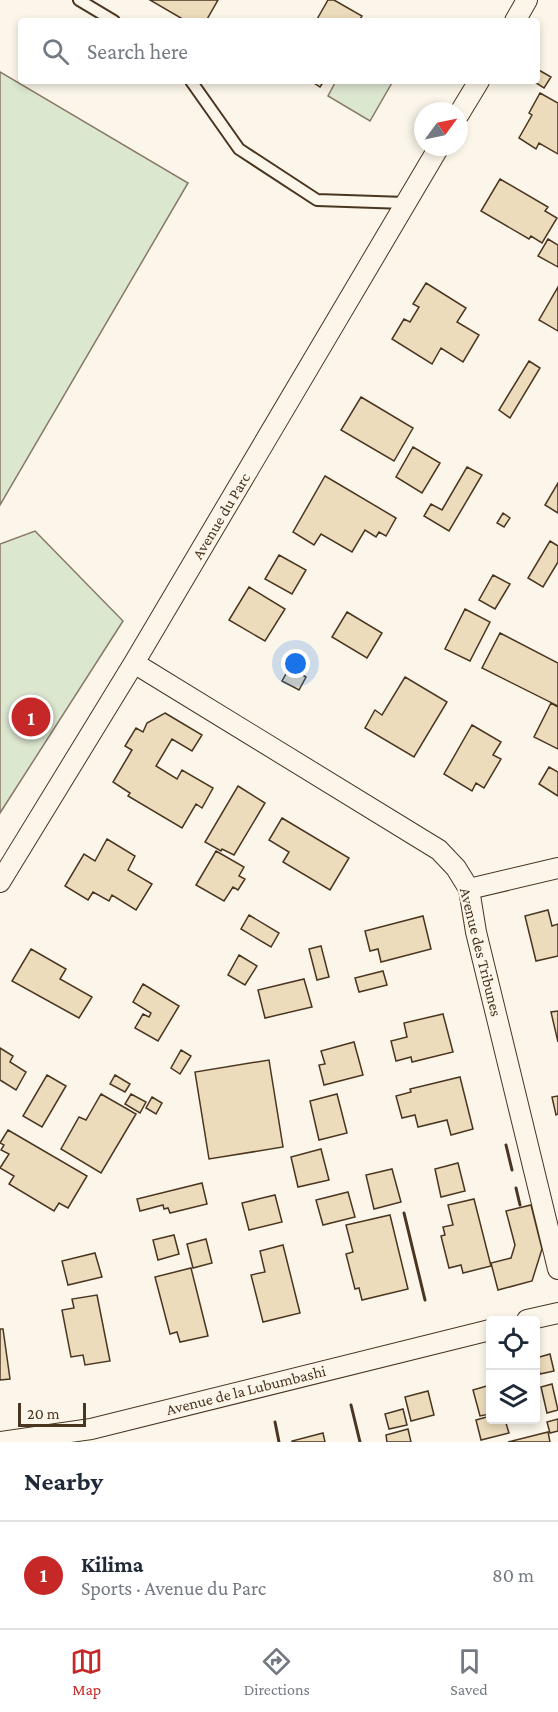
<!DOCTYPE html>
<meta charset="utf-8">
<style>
:root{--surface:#fff;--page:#f2f2f3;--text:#1f2937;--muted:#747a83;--line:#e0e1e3;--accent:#c62828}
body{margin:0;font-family:"Crimson Pro",serif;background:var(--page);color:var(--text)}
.controls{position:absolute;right:18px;bottom:18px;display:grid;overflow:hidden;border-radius:6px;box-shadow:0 3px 9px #0003}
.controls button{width:54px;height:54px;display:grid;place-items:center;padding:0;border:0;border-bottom:2px solid var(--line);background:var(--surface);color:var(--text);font:30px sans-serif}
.compass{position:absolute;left:414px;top:102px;width:54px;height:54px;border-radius:50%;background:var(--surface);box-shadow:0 3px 9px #0003;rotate:57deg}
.scale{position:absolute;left:18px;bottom:15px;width:68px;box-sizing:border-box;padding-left:6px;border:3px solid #4a3520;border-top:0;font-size:16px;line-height:21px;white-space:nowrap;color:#4a3520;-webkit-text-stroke:4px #fbf6e9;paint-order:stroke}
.you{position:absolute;left:296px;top:664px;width:21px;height:21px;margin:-15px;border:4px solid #fff;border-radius:50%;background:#1a73e8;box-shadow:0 0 0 9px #1a73e833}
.badge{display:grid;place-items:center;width:39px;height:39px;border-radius:50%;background:var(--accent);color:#fff;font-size:20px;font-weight:700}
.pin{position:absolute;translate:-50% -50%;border:3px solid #fff;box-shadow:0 2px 6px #0006}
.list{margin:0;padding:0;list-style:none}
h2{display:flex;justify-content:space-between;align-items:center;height:78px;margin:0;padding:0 24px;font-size:26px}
h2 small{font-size:20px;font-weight:400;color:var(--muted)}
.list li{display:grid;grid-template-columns:39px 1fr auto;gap:18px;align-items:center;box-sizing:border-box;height:108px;padding:0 24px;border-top:2px solid var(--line)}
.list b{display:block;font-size:22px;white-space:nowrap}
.list p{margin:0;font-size:20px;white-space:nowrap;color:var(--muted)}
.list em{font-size:20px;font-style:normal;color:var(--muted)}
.icon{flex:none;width:33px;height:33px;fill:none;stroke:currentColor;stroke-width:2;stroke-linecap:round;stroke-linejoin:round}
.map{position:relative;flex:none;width:558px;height:1442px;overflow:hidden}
.search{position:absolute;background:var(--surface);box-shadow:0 3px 9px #0003;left:18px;right:18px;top:18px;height:66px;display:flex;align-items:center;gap:15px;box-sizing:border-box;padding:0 21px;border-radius:6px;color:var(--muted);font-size:22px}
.sheet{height:186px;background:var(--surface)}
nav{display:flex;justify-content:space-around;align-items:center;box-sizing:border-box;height:84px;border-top:2px solid var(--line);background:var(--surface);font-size:16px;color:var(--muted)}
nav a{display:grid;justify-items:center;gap:3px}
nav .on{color:var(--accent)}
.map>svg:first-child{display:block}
</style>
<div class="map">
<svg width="558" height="1442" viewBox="0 0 558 1442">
<rect width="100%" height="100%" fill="#fbf6e9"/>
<path fill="#dce7d0" stroke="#887966" stroke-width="1.5" d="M0,72L188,183L0,505Z
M336,81H393L370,121L328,96Z
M35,531L123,621L0,813V544Z"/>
<path fill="#ecdcbc" stroke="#4a3520" stroke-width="1.5" d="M150,0H218L206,21H186Z
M328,0H334L362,16L359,21H316Z
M537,69L551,77L544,88L533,81H537Z
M311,81H324L320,87Z
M540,93L558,103V154L539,143L536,149L519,138L532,115L529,113Z
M500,179L548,207L545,211L557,218L542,243L531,236L529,239L481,211Z
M548,239L558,245V267L538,256Z
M426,283L466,308L457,322L479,335L463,362L441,348L432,364L392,339L404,319L410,322L419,307L413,304Z
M558,287V331L539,320Z
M529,361L540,368L510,418L499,410Z
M361,397L413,428L394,461L341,430Z
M413,447L440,463L422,493L396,477Z
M467,467L482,475L449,531L424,516L431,504L442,510Z
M325,476L396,518L386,536L379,532L376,537L365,530L352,552L321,534L314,545L293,532Z
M558,483V513L545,505Z
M503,513L510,518L504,527L497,523Z
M550,541L558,546V562L543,587L528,578Z
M279,555L306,570L292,594L265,579Z
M493,575L510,584L495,609L479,600Z
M249,587L285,609L265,641L229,620Z
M465,609L490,622L470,661L445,649Z
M347,612L382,633L367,658L332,637Z
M500,633L558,663V706L482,668Z
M290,667L306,677L299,690L282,681Z
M405,677L447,702L414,757L365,728L375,710L382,715Z
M551,703L558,707V749L534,737Z
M165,713L202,735L192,751L172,739L156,766L177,779L182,770L213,788L202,808L196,804L182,828L128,796L130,793L113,782L132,750L125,746L136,728L143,732L147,723Z
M472,725L501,742L493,755L501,759L484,788L476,783L472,791L444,774Z
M549,767L558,772V796L539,784Z
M238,786L265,803L234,855L222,849L221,851L205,842Z
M282,818L349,858L330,890L283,862L289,852L269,840Z
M107,839L135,856L128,870L152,884L136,910L112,895L109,901L93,892L88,900L65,886L84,854L95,861Z
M216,851L244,867L239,876L245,879L238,890L233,887L224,901L196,885Z
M548,910L552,926L558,924V956L536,961L525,916Z
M249,915L279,933L271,947L241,929Z
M423,916L431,949L381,962L378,949L370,951L365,931Z
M321,946L329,977L317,980L309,949Z
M31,949L66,969L60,979L92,997L79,1018L12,981Z
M239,955L257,966L245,985L228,975Z
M383,971L387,985L359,992L355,978Z
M304,979L312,1007L265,1018L258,990Z
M143,984L179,1006L158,1041L135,1028L143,1014L149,1017L151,1013L133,1002Z
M558,1011V1042L551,1012Z
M443,1014L453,1052L412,1062L411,1057L396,1061L391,1041L407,1037L404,1023Z
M354,1042L363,1075L324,1085L319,1065L325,1064L321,1051Z
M0,1048L13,1056L10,1062L26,1072L16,1090L0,1080Z
M181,1050L191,1056L180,1074L171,1068Z
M269,1060L283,1147L209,1159L195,1072Z
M47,1075L66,1086L42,1127L23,1116Z
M115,1075L130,1084L125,1092L110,1084Z
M460,1077L473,1129L451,1135L447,1120L418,1127L415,1115L402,1118L396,1096L411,1092L410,1089Z
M101,1094L136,1114L101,1173L61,1149L79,1117L86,1120Z
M131,1094L146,1102L140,1113L125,1104Z
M337,1094L347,1133L319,1140L310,1101Z
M558,1096V1114L556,1115L552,1097Z
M152,1097L162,1103L156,1114L146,1108Z
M8,1130L87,1176L68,1208L59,1203L54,1211L9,1184L14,1176L0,1168L9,1154L1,1150L4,1145L0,1143Z
M321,1149L329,1180L298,1187L291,1157Z
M458,1163L465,1191L441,1197L435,1169Z
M392,1169L401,1202L374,1209L366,1175Z
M202,1183L207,1204L170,1213L168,1208L164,1209L163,1205L140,1211L137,1199Z
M348,1192L355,1217L323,1225L316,1200Z
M275,1195L282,1222L249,1230L242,1203Z
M474,1199L491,1266L463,1273L461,1265L449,1268L441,1236L445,1235L443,1227L453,1225L448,1205Z
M531,1205L542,1249L532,1281L498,1290L491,1263L511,1258L515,1245L506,1211Z
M390,1215L408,1289L362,1300L359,1288L355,1289L346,1254L353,1252L346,1225Z
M174,1235L179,1254L158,1260L153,1240Z
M206,1239L212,1263L193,1268L187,1244Z
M283,1245L300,1313L263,1322L251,1275L265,1272L260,1251Z
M95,1253L102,1277L68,1285L62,1261Z
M191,1268L208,1336L180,1342L177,1332L170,1334L155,1277Z
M97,1295L110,1361L85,1365L83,1355L71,1357L62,1310L74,1308L72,1299Z
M0,1329H3L10,1379L0,1380Z
M550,1354L554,1371L540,1374L536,1358Z
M552,1384L558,1410L547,1413L541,1387Z
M490,1385V1414L480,1416L473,1390Z
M428,1391L434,1415L411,1421L405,1397Z
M403,1409L407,1425L389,1429L385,1414Z
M490,1416V1420H505L509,1433L481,1440L476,1420Z
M558,1419V1431L550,1433L547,1422Z
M408,1429L411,1442H387L386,1435Z
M548,1432L550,1442H508Z
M323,1433L325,1442H292V1441Z"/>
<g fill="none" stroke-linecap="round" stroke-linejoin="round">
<g stroke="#4a3520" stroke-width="14">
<path id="service" d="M79,0L114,21
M191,81L239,149L317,200L405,203"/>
</g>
<g stroke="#4a3520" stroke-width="22">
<path id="minor" d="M515,21L527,0
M459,114L479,81
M134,663L439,850L456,868L469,889L476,932L558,1269
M0,882L134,663L439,147
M469,889L558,868
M527,1320L558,1313
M1,1442L91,1429L490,1330"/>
</g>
<use href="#service" stroke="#fbf6e9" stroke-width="10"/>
<use href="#minor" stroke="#fbf6e9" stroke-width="20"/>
<path stroke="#4a3520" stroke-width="3" d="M506,1145L512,1170
M516,1188L520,1205
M404,1213L425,1300
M351,1405L360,1442
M275,1422L279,1442"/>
</g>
<g text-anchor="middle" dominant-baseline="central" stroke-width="4.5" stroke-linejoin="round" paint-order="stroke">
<g font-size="16" fill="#4a3520" stroke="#fbf6e9">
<text transform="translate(221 516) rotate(-59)">Avenue du Parc</text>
<text transform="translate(481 952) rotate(76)">Avenue des Tribunes</text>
<text transform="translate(246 1390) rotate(-14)">Avenue de la Lubumbashi</text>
</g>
</g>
</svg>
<div class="controls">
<button><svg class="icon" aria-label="locate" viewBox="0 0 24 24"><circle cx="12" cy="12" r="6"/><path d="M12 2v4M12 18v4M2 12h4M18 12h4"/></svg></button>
<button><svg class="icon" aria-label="layers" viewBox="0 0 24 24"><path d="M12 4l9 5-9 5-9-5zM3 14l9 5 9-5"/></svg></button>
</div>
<svg class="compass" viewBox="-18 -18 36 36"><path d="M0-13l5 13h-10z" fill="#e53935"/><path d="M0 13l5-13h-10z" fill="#747a83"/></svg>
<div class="scale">20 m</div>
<div class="you"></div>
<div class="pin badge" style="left:31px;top:717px">1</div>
<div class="search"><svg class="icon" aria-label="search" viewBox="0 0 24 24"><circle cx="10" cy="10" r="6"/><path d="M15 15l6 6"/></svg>Search here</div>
</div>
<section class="sheet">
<h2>Nearby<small></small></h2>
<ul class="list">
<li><span class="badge">1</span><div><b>Kilima</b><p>Sports · Avenue du Parc</p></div><em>80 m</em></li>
</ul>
</section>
<nav>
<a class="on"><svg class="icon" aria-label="map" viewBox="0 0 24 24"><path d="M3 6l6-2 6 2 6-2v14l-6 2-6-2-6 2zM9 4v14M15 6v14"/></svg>Map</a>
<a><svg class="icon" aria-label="directions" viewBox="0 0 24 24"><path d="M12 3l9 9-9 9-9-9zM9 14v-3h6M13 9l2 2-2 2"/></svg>Directions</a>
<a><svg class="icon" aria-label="saved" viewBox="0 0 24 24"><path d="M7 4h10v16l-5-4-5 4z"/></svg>Saved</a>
</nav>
